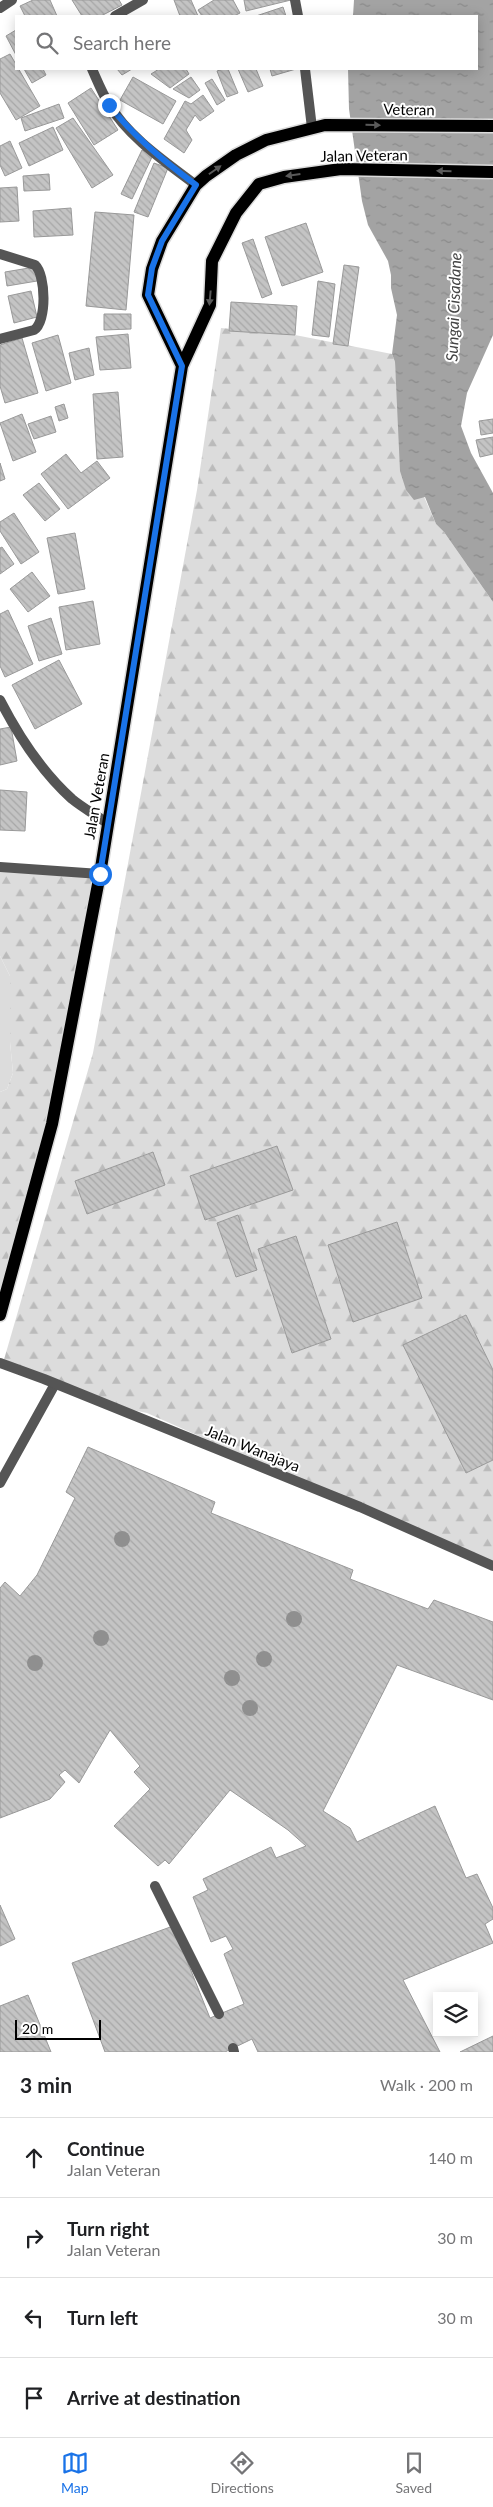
<!DOCTYPE html>
<meta charset="utf-8">
<style>
:root{--surface:#fff;--page:#f2f2f2;--text:#202124;--muted:#757577;--line:#e0e0e0;--accent:#1a73e8}
body{margin:0;font-family:Lato,sans-serif;background:var(--page);color:var(--text)}
.controls{position:absolute;right:15px;bottom:15px;display:grid;overflow:hidden;border-radius:0px;box-shadow:0 2px 12px #0003}
.controls button{width:45px;height:45px;display:grid;place-items:center;padding:0;border:0;border-bottom:1px solid var(--line);background:var(--surface);color:var(--text);font:25px sans-serif}
.scale{position:absolute;left:15px;bottom:12px;width:86px;box-sizing:border-box;padding-left:5px;border:2px solid #000;border-top:0;font-size:14px;line-height:18px;white-space:nowrap;color:#000;-webkit-text-stroke:4px #fff;paint-order:stroke}
.stop{position:absolute;width:15px;height:15px;margin:-11px;border:4px solid #1a73e8;border-radius:50%;background:#fff}
.stop.end{background:#1a73e8;border-color:#fff;box-shadow:0 1px 5px #0008}
.list{margin:0;padding:0;list-style:none}
h2{display:flex;justify-content:space-between;align-items:center;height:65px;margin:0;padding:0 20px;font-size:21px}
h2 small{font-size:16px;font-weight:400;color:var(--muted)}
.list li{display:grid;grid-template-columns:32px 1fr auto;gap:15px;align-items:center;box-sizing:border-box;height:80px;padding:0 20px;border-top:1px solid var(--line)}
.list b{display:block;font-size:19px;white-space:nowrap}
.list p{margin:0;font-size:16px;white-space:nowrap;color:var(--muted)}
.list em{font-size:16px;font-style:normal;color:var(--muted)}
.icon{flex:none;width:28px;height:28px;fill:none;stroke:currentColor;stroke-width:2;stroke-linecap:round;stroke-linejoin:round}
.map{position:relative;flex:none;width:493px;height:2052px;overflow:hidden}
.search{position:absolute;background:var(--surface);box-shadow:0 2px 12px #0003;left:15px;right:15px;top:15px;height:55px;display:flex;align-items:center;gap:12px;box-sizing:border-box;padding:0 18px;border-radius:0px;color:var(--muted);font-size:19px}
.sheet{height:385px;background:var(--surface)}
nav{display:flex;justify-content:space-around;align-items:center;box-sizing:border-box;height:70px;border-top:1px solid var(--line);background:var(--surface);font-size:14px;color:var(--muted)}
nav a{display:grid;justify-items:center;gap:2px}
nav .on{color:var(--accent)}
.map>svg:first-child{display:block}
</style>
<div class="map">
<svg width="493" height="2052" viewBox="0 0 493 2052">
<defs>
<pattern id="forest-firs" width="22" height="20" patternUnits="userSpaceOnUse" patternTransform="scale(1.25)"><rect width="22" height="20" fill="#dcdcdc"/><path d="M5 1l3.5 6h-7zM16 11l3.5 6h-7z" fill="#bbb"/></pattern>
<pattern id="water-ripples" width="26" height="14" patternUnits="userSpaceOnUse" patternTransform="scale(1.25)"><rect width="26" height="14" fill="#a3a3a3"/><path d="M2 4q2-2 4 0t4 0M15 11q2-2 4 0t4 0" fill="none" stroke="#8b8b8b"/></pattern>
<pattern id="building-back-hatch" width="6" height="6" patternUnits="userSpaceOnUse" patternTransform="scale(1.25)"><rect width="6" height="6" fill="#c4c4c4"/><path d="M-1 5l2 2M0 0l6 6M5-1l2 2" fill="none" stroke="#a7a7a7"/></pattern>
</defs>
<rect width="100%" height="100%" fill="#fff"/>
<path fill="#dcdcdc" d="M0,956L10,976V1042L13,1073L7,1089L0,1092Z"/>
<path fill="url(#forest-firs)" fill-rule="evenodd" d="M221,328L295,335L392,354L395,362L400,442L436,524L444,532L493,602V1370L466,1315L404,1345L466,1473L493,1460V1566L147,1413L108,1405L3,1363L93,1053L197,490ZM277,1146L292,1190L205,1220L190,1176ZM152,1152L165,1185L87,1214L75,1181ZM238,1215L257,1269L236,1277L217,1223ZM397,1222L422,1298L353,1321L328,1246ZM296,1236L331,1339L292,1353L258,1249Z
M0,867L100,874L51,1129L0,1315V1092L7,1089L13,1073L10,1042V976L0,956Z"/>
<path fill="url(#water-ripples)" d="M354,0H493V335L467,393L461,426L471,453L493,493V602L444,532L436,524L425,497L414,500L406,490L400,471L395,362L392,354L397,315L391,288V275L388,261L368,225L362,201L349,109L348,69H477V16H353Z"/>
<path fill="url(#building-back-hatch)" stroke="#999" d="M33,0H50L57,16H25L20,6Z
M72,0H119L122,5L101,16H82Z
M174,0H191L198,16H180Z
M214,0H233L240,13L234,16H202L198,10Z
M244,0H291L246,11Z
M283,7L286,16H256Z
M16,30V55L6,36Z
M10,54L40,106L16,120L0,93V59Z
M24,69H43L46,75L32,83Z
M117,69H132L122,75Z
M159,69H186L189,74L170,88L151,74Z
M223,69H228L238,93L227,97L217,71Z
M238,69H256L263,86L248,92Z
M270,69H296L272,76Z
M133,77L176,101L163,124L120,100Z
M191,77L200,90L189,98L173,89Z
M212,79L225,100L217,105L205,83Z
M91,88L118,130L94,145L68,103Z
M203,95L214,111L200,121L195,115L186,130L192,140L184,153L164,139L185,101L191,104Z
M59,104L64,118L25,131L21,118Z
M73,118L113,175L92,188L56,128Z
M53,127L63,150L29,166L19,143Z
M10,141L22,168L5,176L0,165V146Z
M142,150L153,155L132,199L121,194Z
M154,163L168,168L148,217L134,212Z
M49,174L50,190L24,191L23,176Z
M17,187L19,221L0,222V188Z
M71,208L73,235L34,237L33,211Z
M95,212L134,215L126,310L86,306Z
M306,223L323,272L282,286L265,237Z
M253,239L272,294L262,298L242,243Z
M344,265L359,267L348,346L333,344Z
M35,267L37,281L7,286L5,272Z
M318,281L335,284L329,337L312,335Z
M31,291L37,317L14,323L8,296Z
M231,302L297,306L295,335L229,331Z
M104,314H131V329L104,330Z
M128,334L131,368L100,370L96,337Z
M58,335L71,383L46,391L32,343Z
M22,338L38,393L5,403L0,386V345Z
M89,348L94,375L75,380L69,353Z
M118,392L123,457L97,459L93,394Z
M64,404L68,418L59,421L55,407Z
M22,414L36,452L13,461L0,423Z
M51,416L56,432L34,439L28,424Z
M493,419V433L481,435L479,421Z
M493,437V454L480,457L476,440Z
M66,454L81,473L97,461L110,478L68,509L41,474Z
M0,463L5,479L0,481Z
M39,483L60,509L45,521L23,495Z
M14,513L39,552L21,564L0,531V522Z
M75,533L85,589L58,594L47,538Z
M2,547L14,564L0,574V548Z
M32,572L50,596L28,612L10,589Z
M93,601L100,644L66,650L59,607Z
M8,610L33,664L5,677L0,666V614Z
M51,618L62,654L39,661L28,626Z
M59,660L82,704L35,729L12,685Z
M11,727L17,761L0,765V729Z
M0,790L27,792L25,831L0,830Z
M277,1146L293,1190L205,1220L190,1176Z
M153,1152L165,1185L87,1214L75,1181Z
M238,1215L257,1270L236,1277L217,1223Z
M397,1222L422,1298L353,1322L328,1245Z
M296,1236L331,1339L292,1353L258,1249Z
M466,1315L493,1370V1460L466,1473L403,1345Z
M88,1447L215,1502L211,1513L353,1570L350,1579L428,1609L434,1600L493,1622V1700L397,1665L323,1811L350,1828L357,1842L435,1806L466,1878L477,1874L493,1908V1919L485,1924L493,1943L403,1980L440,2052H258L252,2039L225,2052H105L72,1963L173,1926L210,2018L244,2004L224,1954L233,1949L226,1936L211,1942L193,1897L208,1890L203,1879L271,1847L276,1858L306,1846L288,1830L230,1790L169,1864L165,1860L158,1866L114,1826L150,1789L134,1772L140,1766L110,1730L79,1783L65,1770L59,1775L65,1782L50,1799L0,1818V1588L5,1582L20,1596L37,1575L75,1498L66,1492Z
M0,1905L15,1939L0,1946Z
M28,1995L51,2052H0V2006Z
M493,2036V2052H460Z"/>
<g fill="none" stroke-linecap="round" stroke-linejoin="round">
<g stroke="#dbdbdb" stroke-width="15">
<path id="primary" d="M182,366L148,295L152,269L162,241L196,185L206,176L236,155L266,140L325,125L493,126
M0,1315L52,1124L100,874L182,366L210,305L212,261L236,213L259,184L284,177L341,169L493,172"/>
</g>
<path stroke="#555" stroke-width="10" d="M0,1483L55,1384
M155,1886L219,2014
M233,2048L234,2052"/>
<path stroke="#555" stroke-width="10" d="M295,0L298,16
M0,8L12,0
M115,16L143,0
M92,69C97,80 102,93 109,104C127,136 167,163 196,185
M305,69L312,128
M0,254L35,265C46,275 47,322 34,330L0,339
M0,700C18,735 42,772 72,799C83,808 96,815 107,823
M0,867L100,874
M0,1363L44,1379L360,1507L493,1566"/>
<use href="#primary" stroke="#000" stroke-width="12"/>
</g>
<g fill="#8f8f8f">
<circle cx="122" cy="1539" r="8"/>
<circle cx="294" cy="1619" r="8"/>
<circle cx="101" cy="1638" r="8"/>
<circle cx="264" cy="1659" r="8"/>
<circle cx="35" cy="1663" r="8"/>
<circle cx="232" cy="1678" r="8"/>
<circle cx="250" cy="1708" r="8"/>
</g>
<defs><path id="oneway-solid" d="M-6-.8H1V-3.2L6.5 0L1 3.2V.8H-6Z" transform="scale(1.25)"/></defs>
<g fill="#595959">
<use href="#oneway-solid" transform="translate(373 125) rotate(1)"/>
<use href="#oneway-solid" transform="translate(215 170) rotate(-35)"/>
<use href="#oneway-solid" transform="translate(444 171) rotate(-179)"/>
<use href="#oneway-solid" transform="translate(293 175) rotate(172)"/>
<use href="#oneway-solid" transform="translate(210 298) rotate(95)"/>
</g>
<g fill="none" stroke-linecap="round" stroke-linejoin="round">
<path stroke="#1a73e8" stroke-width="6" d="M100,874L182,366L148,295L152,268L162,241L196,185C164,161 134,137 109,105"/>
</g>
<g text-anchor="middle" dominant-baseline="central" stroke-width="4" stroke-linejoin="round" paint-order="stroke">
<g font-size="15" fill="#000" stroke="#fff">
<text transform="translate(409 109) rotate(1)">Veteran</text>
<text transform="translate(364 155) rotate(-1)">Jalan Veteran</text>
<text transform="translate(96 796) rotate(-80)">Jalan Veteran</text>
<text transform="translate(253 1448) rotate(22)">Jalan Wanajaya</text>
</g>
<g font-size="16" font-style="italic" fill="#444" stroke="#fff">
<text transform="translate(453 307) rotate(-88)">Sungai Cisadane</text>
</g>
</g>
</svg>
<div class="controls">
<button><svg class="icon" aria-label="layers" viewBox="0 0 24 24"><path d="M12 4l9 5-9 5-9-5zM3 14l9 5 9-5"/></svg></button>
</div>
<div class="scale">20 m</div>
<div class="stop" style="left:100px;top:874px"></div>
<div class="stop end" style="left:109px;top:105px"></div>
<div class="search"><svg class="icon" aria-label="search" viewBox="0 0 24 24"><circle cx="10" cy="10" r="6"/><path d="M15 15l6 6"/></svg>Search here</div>
</div>
<section class="sheet">
<h2>3 min<small>Walk · 200 m</small></h2>
<ul class="list">
<li><svg class="icon" aria-label="ahead" viewBox="0 0 24 24"><path d="M12 20V5M6 11l6-6 6 6"/></svg><div><b>Continue</b><p>Jalan Veteran</p></div><em>140 m</em></li>
<li><svg class="icon" aria-label="right" viewBox="0 0 24 24"><path d="M7 20v-9h11M14 6l5 5-5 5"/></svg><div><b>Turn right</b><p>Jalan Veteran</p></div><em>30 m</em></li>
<li><svg class="icon" aria-label="left" viewBox="0 0 24 24"><path d="M17 20v-9H6M10 6l-5 5 5 5"/></svg><div><b>Turn left</b></div><em>30 m</em></li>
<li><svg class="icon" aria-label="arrive" viewBox="0 0 24 24"><path d="M6 21V4h12l-3 4 3 4H6"/></svg><div><b>Arrive at destination</b></div></li>
</ul>
</section>
<nav>
<a class="on"><svg class="icon" aria-label="map" viewBox="0 0 24 24"><path d="M3 6l6-2 6 2 6-2v14l-6 2-6-2-6 2zM9 4v14M15 6v14"/></svg>Map</a>
<a><svg class="icon" aria-label="directions" viewBox="0 0 24 24"><path d="M12 3l9 9-9 9-9-9zM9 14v-3h6M13 9l2 2-2 2"/></svg>Directions</a>
<a><svg class="icon" aria-label="saved" viewBox="0 0 24 24"><path d="M7 4h10v16l-5-4-5 4z"/></svg>Saved</a>
</nav>
